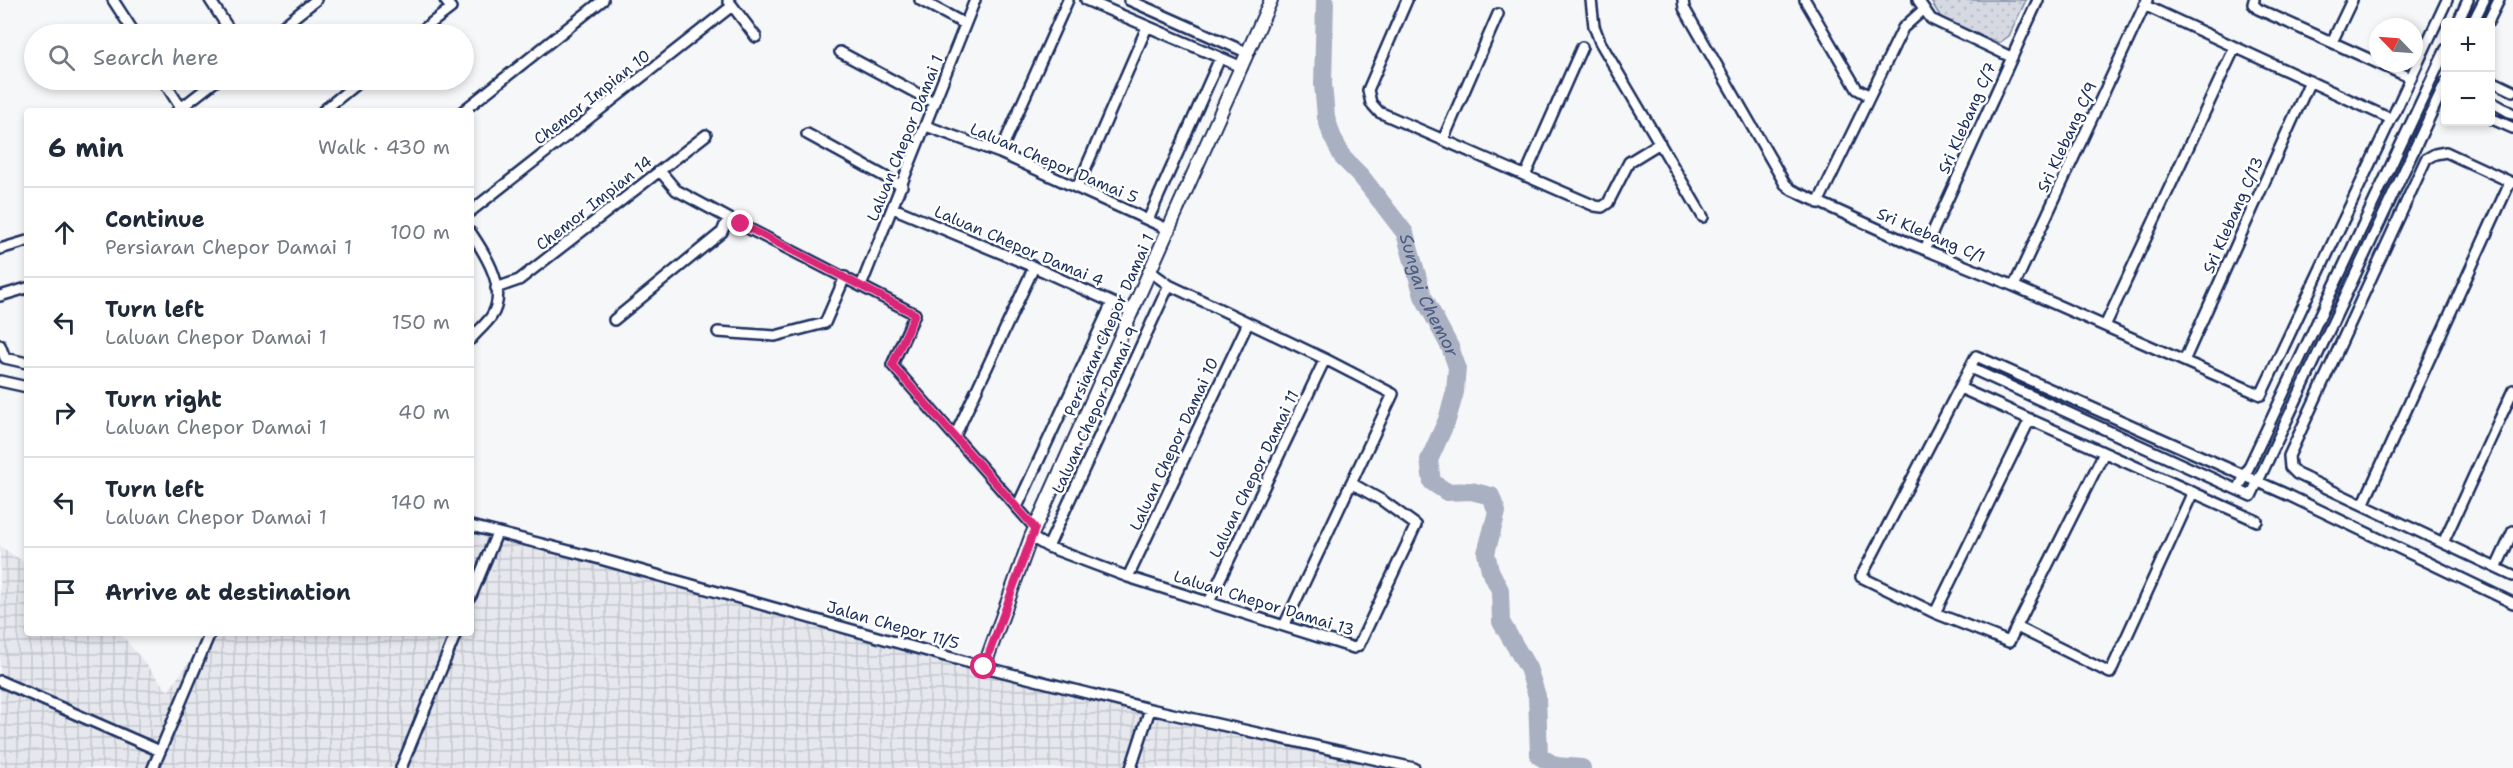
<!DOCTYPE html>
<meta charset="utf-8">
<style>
:root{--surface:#fff;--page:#f2f2f3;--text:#1f2937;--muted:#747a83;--line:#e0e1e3}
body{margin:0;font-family:"Shantell Sans",sans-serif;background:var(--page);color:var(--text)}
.controls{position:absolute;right:18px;top:18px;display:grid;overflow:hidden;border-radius:6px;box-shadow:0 3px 9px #0003}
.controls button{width:54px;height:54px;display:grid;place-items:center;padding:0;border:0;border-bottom:2px solid var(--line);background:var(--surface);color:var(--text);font:30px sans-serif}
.compass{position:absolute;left:2369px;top:18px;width:54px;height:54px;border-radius:50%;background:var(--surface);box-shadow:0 3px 9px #0003;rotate:295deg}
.stop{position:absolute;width:18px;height:18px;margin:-14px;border:4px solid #db2777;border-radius:50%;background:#fff}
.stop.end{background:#db2777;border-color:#fff;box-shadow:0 2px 6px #0008}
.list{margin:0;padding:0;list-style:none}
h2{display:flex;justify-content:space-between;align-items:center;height:78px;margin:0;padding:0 24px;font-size:26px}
h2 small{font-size:20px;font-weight:400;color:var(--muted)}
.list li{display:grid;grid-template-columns:39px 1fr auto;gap:18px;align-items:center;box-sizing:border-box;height:90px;padding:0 24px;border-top:2px solid var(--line)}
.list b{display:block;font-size:22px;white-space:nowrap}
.list p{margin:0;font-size:20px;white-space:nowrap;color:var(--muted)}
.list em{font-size:20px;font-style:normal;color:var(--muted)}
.icon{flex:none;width:33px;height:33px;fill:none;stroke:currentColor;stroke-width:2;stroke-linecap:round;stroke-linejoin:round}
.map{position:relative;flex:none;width:2513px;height:768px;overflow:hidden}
.search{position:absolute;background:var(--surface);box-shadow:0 3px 9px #0003;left:24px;top:24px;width:450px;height:66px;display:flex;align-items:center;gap:15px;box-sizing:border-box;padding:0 21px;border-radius:33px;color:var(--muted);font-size:22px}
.panel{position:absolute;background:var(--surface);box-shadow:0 3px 9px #0003;left:24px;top:108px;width:450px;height:528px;border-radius:6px}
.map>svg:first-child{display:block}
</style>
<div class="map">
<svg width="2513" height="768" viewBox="0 0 2513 768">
<defs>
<pattern id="industrial-grid" width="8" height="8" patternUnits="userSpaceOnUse" patternTransform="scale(1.5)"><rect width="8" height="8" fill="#e6e8ee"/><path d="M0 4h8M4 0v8" fill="none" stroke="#c5c7ce"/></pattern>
<pattern id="park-dots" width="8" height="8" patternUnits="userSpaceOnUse" patternTransform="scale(1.5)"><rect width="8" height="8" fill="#d6d9e2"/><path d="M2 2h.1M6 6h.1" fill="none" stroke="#b7bbc4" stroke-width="1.8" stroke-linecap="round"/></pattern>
</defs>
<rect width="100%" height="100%" fill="#f6f7f9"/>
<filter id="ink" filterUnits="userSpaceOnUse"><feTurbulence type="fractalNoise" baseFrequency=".0167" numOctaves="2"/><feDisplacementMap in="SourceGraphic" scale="12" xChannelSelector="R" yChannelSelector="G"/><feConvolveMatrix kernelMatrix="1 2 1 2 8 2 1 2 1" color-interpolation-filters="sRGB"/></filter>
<g filter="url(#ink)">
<path fill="url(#industrial-grid)" d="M471,525L984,667L1414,768H0V546L27,564V633H120L168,691L210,633H471Z"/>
<path fill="url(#park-dots)" stroke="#7884a0" stroke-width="1.5" d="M1930,0H2026L2009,36L1999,43L1942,19Z"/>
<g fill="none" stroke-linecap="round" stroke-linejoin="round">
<path stroke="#a9b0c1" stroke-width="18" id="s1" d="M1325,0L1323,84L1326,117L1332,136L1343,158L1361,176L1405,233L1423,296L1450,347L1457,367L1455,392L1447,420L1429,460L1432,482L1447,492L1471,491L1491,496L1497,512L1486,553L1490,570L1500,590L1501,622L1528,668L1537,696L1539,756L1556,766L1582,768"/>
<g stroke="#1b2f5e" stroke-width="14">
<path id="street" d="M113,0L135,34
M210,0L232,34
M728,0L756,37
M920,0L965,24
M1086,0L1242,67
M1129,0L1248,53
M1407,0L1368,90L1371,103L1379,112L1595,206L1602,207L1608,203L1629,162L1660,143
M1591,0L1594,26L1600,42L1703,217
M1683,0L1684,8L1785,184L1792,190L1909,243L2014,286L2261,395L2391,119L2144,5
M1805,0L1857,89L1870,96
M1918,0L1931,19L2011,57
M2254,0L2253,4L2258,9L2411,78
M2458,22L2468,0
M2473,22L2484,0
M2488,22L2499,0
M273,34L316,0
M417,34L451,8L445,0
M2332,42L2352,0
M840,52L935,103
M163,80L181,108
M2490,80L2513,91
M2490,101L2513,114
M177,111L217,80
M323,111L361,80
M463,111L603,0
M2393,116L2447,0
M2490,118L2513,128
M926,126L1000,153L1170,230
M807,134L902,186
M1443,140L1498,14
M1000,153L1068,0
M1525,176L1582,47
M2513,183L2446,152L2435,154L2426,159L2289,456L2290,467L2297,474L2513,576
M1077,188L1147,27
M1818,203L1903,28L1923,10
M893,208L1034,267L1133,312
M471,211L732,6
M728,218L915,314L892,365L1035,528
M1148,220L1220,58
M471,233C486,255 509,291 491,317C485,325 477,332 471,339
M0,249L27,241
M1925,249L2038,0
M1151,272L1169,285L1325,359L1393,394L1284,626
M861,286L975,0
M2014,286L2147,0
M496,288L519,280L706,135
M0,296L27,288
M614,320L722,232L728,218L676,190L660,171
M2105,326L2235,47
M718,332L775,336L825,323L845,277
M0,345L5,358L27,363
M2184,361L2310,81
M1970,368L2251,496L2446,82
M0,381L27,387
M1960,388L2257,521
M955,436L1034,267
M2104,453L2009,642L1935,613L1861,577L1976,356L2290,496L2513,603
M2238,490L2446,49
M2363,505L2510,182
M1017,507L1112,303
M471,526L593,557L984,667L1150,709L1414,768
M1031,537L1048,547L1128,577L1354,648L1359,645L1416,525L1383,501L1351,483
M2443,543L2513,390
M1048,547L1169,285
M2496,568L2513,531
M1128,577L1248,323
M471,596L497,533
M1209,602L1325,359
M1935,613L2030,419
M2017,627L2110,673L2193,492
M0,681L160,751
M153,768L210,633
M401,768L456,633
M1131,768L1150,709"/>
</g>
<g stroke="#1b2f5e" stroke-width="16">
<path id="secondary" d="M984,667L1031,537L1271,0"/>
</g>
<use href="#street" stroke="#fff" stroke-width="9"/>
<use href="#secondary" stroke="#fff" stroke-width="12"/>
</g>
</g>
<g fill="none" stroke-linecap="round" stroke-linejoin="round" filter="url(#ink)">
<path stroke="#db2777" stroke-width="8" d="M741,224L915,314L892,365L1035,528L984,667"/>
</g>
<g text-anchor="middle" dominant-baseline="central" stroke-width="5" stroke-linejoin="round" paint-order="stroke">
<g font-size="16" fill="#1b2f5e" stroke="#fff">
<text transform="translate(592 97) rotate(-38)">Chemor Impian 10</text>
<text transform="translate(1967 118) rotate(-66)">Sri Klebang C/7</text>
<text transform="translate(2067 137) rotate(-65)">Sri Klebang C/9</text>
<text transform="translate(905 138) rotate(-68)">Laluan Chepor Damai 1</text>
<text transform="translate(1054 163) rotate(23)">Laluan Chepor Damai 5</text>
<text transform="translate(594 203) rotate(-38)">Chemor Impian 14</text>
<text transform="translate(2233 215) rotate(-66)">Sri Klebang C/13</text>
<text transform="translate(1931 235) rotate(23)">Sri Klebang C/1</text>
<text transform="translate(1019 246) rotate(23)">Laluan Chepor Damai 4</text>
<text transform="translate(1109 325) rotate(-66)">Persiaran Chepor Damai 1</text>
<text transform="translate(1095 410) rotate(-65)">Laluan Chepor Damai 9</text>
<text transform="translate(1174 444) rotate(-65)">Laluan Chepor Damai 10</text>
<text transform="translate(1254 474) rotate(-64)">Laluan Chepor Damai 11</text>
<text transform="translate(1264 603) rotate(17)">Laluan Chepor Damai 13</text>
<text transform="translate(893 625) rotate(16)">Jalan Chepor 11/5</text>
</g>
<g font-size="18" font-style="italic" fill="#4d5c81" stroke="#fff">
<text stroke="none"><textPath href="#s1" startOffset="326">Sungai Chemor</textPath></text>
</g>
</g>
</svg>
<div class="controls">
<button>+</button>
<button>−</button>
</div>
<svg class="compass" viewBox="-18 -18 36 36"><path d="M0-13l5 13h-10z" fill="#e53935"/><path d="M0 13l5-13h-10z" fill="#747a83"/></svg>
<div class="stop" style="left:984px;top:667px"></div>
<div class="stop end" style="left:741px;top:224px"></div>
<div class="search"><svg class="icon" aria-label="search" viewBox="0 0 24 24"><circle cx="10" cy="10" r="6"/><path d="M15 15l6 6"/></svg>Search here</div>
<section class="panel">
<h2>6 min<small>Walk · 430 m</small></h2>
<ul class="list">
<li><svg class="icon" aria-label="ahead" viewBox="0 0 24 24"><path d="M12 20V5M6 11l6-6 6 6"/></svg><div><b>Continue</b><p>Persiaran Chepor Damai 1</p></div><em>100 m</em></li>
<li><svg class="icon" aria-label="left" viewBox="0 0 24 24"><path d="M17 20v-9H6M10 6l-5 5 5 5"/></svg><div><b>Turn left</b><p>Laluan Chepor Damai 1</p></div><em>150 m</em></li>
<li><svg class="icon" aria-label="right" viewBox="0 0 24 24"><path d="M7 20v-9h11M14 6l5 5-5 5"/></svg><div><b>Turn right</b><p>Laluan Chepor Damai 1</p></div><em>40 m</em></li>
<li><svg class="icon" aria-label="left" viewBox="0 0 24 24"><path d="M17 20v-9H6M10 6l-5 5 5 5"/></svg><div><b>Turn left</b><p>Laluan Chepor Damai 1</p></div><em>140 m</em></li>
<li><svg class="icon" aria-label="arrive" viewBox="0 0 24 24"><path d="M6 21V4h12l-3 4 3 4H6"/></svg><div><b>Arrive at destination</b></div></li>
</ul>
</section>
</div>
